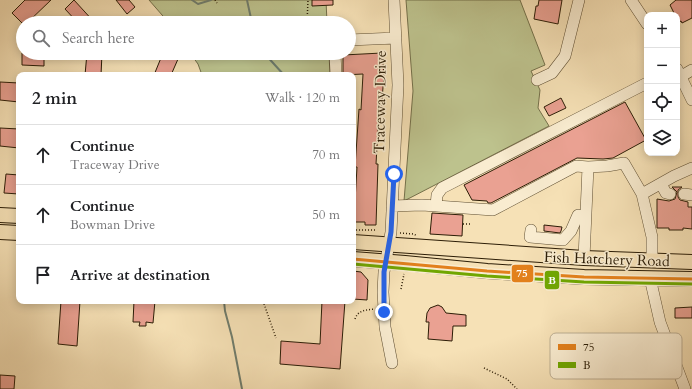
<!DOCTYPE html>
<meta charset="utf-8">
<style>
:root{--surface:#fff;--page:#f2f2f2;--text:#202124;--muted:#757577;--line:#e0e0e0}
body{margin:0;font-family:Cardo,serif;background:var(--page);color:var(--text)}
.controls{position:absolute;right:12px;top:12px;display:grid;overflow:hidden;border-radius:8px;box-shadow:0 2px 10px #0003}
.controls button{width:36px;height:36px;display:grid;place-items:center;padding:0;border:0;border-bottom:1px solid var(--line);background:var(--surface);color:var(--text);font:20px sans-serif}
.stop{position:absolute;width:12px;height:12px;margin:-9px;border:3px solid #2563eb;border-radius:50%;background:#fff}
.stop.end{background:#2563eb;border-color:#fff;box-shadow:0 1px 4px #0008}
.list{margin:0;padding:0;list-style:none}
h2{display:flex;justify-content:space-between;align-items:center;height:52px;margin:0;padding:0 16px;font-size:17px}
h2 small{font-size:13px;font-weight:400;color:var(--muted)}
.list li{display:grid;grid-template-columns:26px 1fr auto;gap:12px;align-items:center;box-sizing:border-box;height:60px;padding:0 16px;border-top:1px solid var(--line)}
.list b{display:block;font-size:15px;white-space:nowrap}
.list p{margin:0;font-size:13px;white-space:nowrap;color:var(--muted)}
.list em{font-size:13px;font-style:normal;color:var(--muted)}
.icon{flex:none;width:22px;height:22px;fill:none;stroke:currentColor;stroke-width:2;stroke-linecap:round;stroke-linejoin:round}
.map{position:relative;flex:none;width:692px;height:389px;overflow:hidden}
.search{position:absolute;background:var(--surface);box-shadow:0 2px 10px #0003;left:16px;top:16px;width:340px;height:44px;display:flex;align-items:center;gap:10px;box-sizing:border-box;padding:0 14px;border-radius:22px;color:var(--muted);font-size:15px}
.panel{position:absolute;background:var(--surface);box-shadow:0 2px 10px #0003;left:16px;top:72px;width:340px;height:232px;border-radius:8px}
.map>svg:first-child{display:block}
</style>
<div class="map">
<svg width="692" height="389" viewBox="0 0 692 389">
<rect width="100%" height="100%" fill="#f6e1b6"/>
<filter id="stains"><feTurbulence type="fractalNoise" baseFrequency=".005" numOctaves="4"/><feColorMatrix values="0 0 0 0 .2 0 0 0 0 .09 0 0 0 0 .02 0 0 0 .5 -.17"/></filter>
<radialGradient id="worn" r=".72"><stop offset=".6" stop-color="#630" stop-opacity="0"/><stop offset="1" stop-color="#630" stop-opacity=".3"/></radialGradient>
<path fill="#bdc28d" stroke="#74704a" d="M149,0H326L327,23H169Z
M406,0H520L545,65L531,71L540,90L538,108L549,126L404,201L413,91Z
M190,53H329L330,75H202L198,64Z"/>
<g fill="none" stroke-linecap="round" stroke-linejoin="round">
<path stroke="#707d6d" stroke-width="2" d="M192,0L198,4L211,0
M247,0L252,23
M264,53L284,75
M224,301L225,311L232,337L242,389"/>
</g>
<path fill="#eaa192" stroke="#2c1d06" d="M25,0H51L27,23H22L12,13Z
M74,0L95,23H78L65,9Z
M116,0H129L135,7L127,14Z
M312,0H333V5L312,6Z
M539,0H562L558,24L534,19L536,6H538Z
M676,0H692V18L682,23L681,21L679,22L677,15H675L670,5Z
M22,53H44V66L22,65Z
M87,53H102L101,75H85Z
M163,53L178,59L171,75H154Z
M382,53L384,75L381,112H379L376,164H378L376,225H365V222H353V200L355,201L357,167H355L359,109L361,110L363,74L343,75V55Z
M0,82L19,83V102L0,100Z
M561,98L566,108L549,116L544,107Z
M625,102L646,140L613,158L603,159L577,158L491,203H488L487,201L472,200L464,185Z
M0,128L19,129V148L0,146Z
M6,174L19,175V194L4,193Z
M672,187H682L678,190V197L680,200L688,202V207H692V229L683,228V230H669V228H657V199L669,201L675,199L677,192Z
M432,213L463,215L462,236L430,234Z
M544,225L562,227L561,231L560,233L544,231Z
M353,271L361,272L368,280L367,300L353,299Z
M61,301H80L77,346L58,344Z
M134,301H155L153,323L146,322V326H139L140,322H133Z
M322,301H345L340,369L280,364L281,341L320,344Z
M438,305L442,307L446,313L466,315V326H453L452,341L428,339L429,322H426L427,313L430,308Z
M692,307V318H675V308Z
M0,375L15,376L14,389H0Z"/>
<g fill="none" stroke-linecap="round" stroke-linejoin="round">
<g stroke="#5e4e32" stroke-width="12">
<path id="minor" d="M631,0L647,24
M349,40L396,38
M335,53L336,75
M677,69L692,100
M680,77L692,70
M537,80L552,73L565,56L579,0
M661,184L666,193L670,194
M684,194L692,195
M392,206L422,205L493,210L576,166L588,167
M436,206L437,195L442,188L647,83
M531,230L530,237L563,240L571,231L578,215
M584,258L588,167L607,166L624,163L642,194
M652,261V237L642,194L674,176L692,168
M650,278L660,322L685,389
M392,363L385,327L383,292L384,272L391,232L398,85L394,0"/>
</g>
<g stroke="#2c1d06" stroke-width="16">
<path id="major" d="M0,215L19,216
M0,232L19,233
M353,242L584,258L692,262
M353,259L405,263L487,271L584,277L692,279"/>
</g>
<path stroke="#2c1d06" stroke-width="1.5" stroke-dasharray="1 2" stroke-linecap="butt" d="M215,0L217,3
M307,23L308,0
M463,224H471
M353,230H376
M400,233L414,234L417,236
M401,289L404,274
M263,301L276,338
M355,319C358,310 366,310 375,309
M484,368L507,379L517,389"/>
<use href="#minor" stroke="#f9ecd0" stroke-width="11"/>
<use href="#major" stroke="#f6e1b6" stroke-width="14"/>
<g stroke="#f9ecd0" stroke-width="6">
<path id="bus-1" d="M353,259L487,271L584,277L692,279"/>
</g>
<g stroke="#f9ecd0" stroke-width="6">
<path id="bus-2" d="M353,264L487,276L584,282L692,284"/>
</g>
<use href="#bus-1" stroke="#e2801c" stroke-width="3"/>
<use href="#bus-2" stroke="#70a601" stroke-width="3"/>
</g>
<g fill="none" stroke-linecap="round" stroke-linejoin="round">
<path stroke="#2563eb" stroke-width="5" d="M384,312V272L391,232L394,174"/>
</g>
<g text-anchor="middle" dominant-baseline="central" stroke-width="3" stroke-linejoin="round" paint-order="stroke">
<g font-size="15" fill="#2c1d06" stroke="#f9ecd0">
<text transform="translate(380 102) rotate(-89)">Traceway Drive</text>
<text transform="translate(607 259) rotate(2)">Fish Hatchery Road</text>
</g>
</g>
<rect x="550" y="333" width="132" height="46" rx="6" fill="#f9ecd0" stroke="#bcae93" stroke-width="1"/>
<rect x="558" y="344" width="18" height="6" fill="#e2801c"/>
<rect x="558" y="362" width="18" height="6" fill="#70a601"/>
<g font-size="11" fill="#2c1d06">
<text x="583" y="351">75</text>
<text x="583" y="369">B</text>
</g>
<g stroke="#f9ecd0" stroke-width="1.5">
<rect x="511" y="264" width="23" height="19" rx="4" fill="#e2801c"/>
<rect x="544" y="270" width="16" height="20" rx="4" fill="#70a601"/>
</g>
<g font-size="11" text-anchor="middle" font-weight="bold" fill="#fff">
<text x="522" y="277">75</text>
<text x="552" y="284">B</text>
</g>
<rect width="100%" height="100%" filter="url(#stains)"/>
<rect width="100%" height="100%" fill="url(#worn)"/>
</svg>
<div class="controls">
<button>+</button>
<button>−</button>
<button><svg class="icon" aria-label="locate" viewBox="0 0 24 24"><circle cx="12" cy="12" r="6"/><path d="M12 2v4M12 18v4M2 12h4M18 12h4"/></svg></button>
<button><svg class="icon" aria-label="layers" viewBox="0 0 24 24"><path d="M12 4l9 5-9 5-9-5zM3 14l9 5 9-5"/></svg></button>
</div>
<div class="stop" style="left:394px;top:174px"></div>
<div class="stop end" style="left:384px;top:312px"></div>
<div class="search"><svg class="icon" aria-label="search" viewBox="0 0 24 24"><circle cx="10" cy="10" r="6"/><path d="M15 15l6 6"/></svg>Search here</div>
<section class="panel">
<h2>2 min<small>Walk · 120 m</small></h2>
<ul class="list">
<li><svg class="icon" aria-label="ahead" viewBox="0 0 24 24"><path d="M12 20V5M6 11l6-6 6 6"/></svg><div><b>Continue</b><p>Traceway Drive</p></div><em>70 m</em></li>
<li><svg class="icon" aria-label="ahead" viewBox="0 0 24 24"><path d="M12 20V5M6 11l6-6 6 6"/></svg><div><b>Continue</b><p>Bowman Drive</p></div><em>50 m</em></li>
<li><svg class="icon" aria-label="arrive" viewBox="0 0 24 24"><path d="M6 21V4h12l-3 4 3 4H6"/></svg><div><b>Arrive at destination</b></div></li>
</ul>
</section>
</div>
